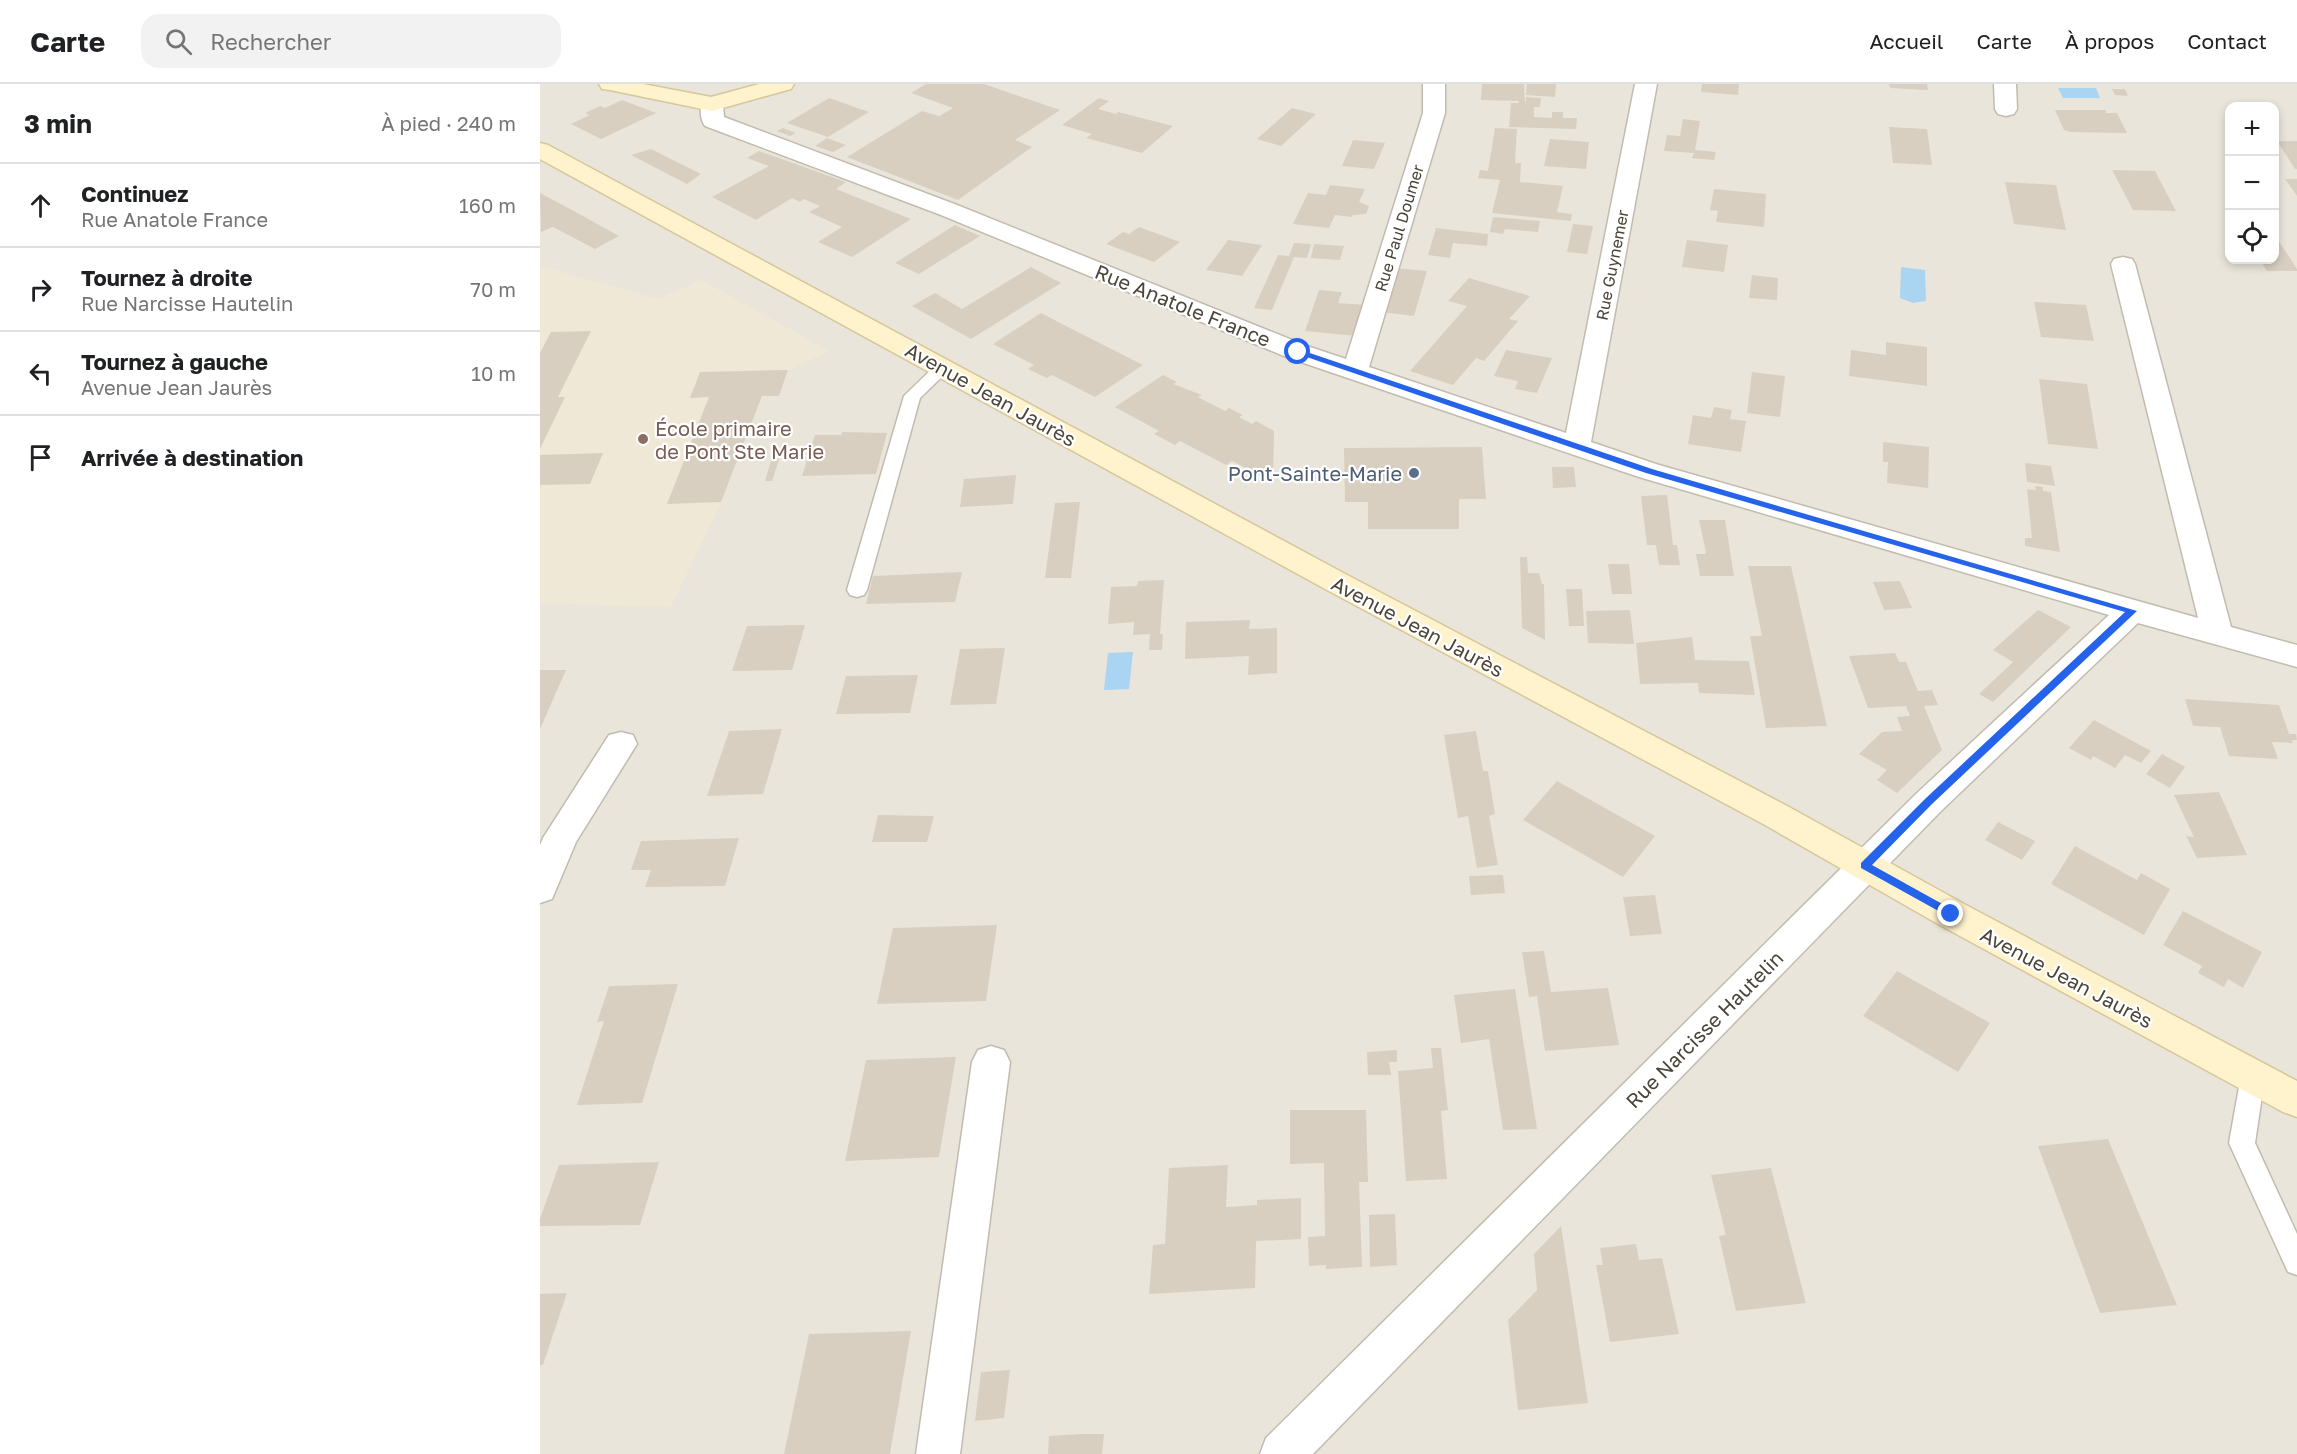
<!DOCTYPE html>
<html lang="fr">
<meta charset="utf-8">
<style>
:root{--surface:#fff;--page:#f2f2f2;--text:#202124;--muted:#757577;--line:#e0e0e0}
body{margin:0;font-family:"Golos Text",sans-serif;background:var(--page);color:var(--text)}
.controls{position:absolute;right:18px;top:18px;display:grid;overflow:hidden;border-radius:12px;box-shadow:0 3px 9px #0003}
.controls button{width:54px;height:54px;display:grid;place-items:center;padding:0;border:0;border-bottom:2px solid var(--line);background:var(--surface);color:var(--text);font:30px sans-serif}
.stop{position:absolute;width:18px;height:18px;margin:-14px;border:4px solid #2563eb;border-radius:50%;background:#fff}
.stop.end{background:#2563eb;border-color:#fff;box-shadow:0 2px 6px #0008}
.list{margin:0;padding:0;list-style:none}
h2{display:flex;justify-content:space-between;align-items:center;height:78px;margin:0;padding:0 24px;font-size:26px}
h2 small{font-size:20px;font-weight:400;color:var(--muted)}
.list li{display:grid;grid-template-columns:39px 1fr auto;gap:18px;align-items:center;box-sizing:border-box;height:84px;padding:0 24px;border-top:2px solid var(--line)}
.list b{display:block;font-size:22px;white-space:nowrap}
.list p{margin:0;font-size:20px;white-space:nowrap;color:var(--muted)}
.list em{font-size:20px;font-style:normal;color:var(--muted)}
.icon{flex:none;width:33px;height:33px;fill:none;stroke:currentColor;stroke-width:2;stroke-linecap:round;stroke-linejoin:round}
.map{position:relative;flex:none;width:1757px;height:1370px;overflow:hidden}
header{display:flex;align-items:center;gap:36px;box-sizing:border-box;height:84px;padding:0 30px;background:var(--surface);border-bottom:2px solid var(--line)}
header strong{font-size:28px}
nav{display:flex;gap:33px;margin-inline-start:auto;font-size:21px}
.search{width:420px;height:54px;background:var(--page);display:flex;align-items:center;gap:15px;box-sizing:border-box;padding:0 21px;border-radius:18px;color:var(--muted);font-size:22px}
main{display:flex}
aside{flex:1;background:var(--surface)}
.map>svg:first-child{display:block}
</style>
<header>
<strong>Carte</strong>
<div class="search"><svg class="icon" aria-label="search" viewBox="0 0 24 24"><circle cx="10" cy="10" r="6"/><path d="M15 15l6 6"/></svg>Rechercher</div>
<nav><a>Accueil</a><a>Carte</a><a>À propos</a><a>Contact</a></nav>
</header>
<main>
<aside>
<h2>3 min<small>À pied · 240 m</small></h2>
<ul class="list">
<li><svg class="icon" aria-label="ahead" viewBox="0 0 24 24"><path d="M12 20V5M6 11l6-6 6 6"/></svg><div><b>Continuez</b><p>Rue Anatole France</p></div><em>160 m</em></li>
<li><svg class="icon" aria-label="right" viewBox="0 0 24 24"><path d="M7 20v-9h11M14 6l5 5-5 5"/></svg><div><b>Tournez à droite</b><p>Rue Narcisse Hautelin</p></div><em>70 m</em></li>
<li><svg class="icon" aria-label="left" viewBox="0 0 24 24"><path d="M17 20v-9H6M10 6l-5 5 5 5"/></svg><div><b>Tournez à gauche</b><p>Avenue Jean Jaurès</p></div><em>10 m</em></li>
<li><svg class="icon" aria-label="arrive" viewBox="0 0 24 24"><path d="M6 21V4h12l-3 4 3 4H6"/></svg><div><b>Arrivée à destination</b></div></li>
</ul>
</aside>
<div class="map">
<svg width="1757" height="1370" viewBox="0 0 1757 1370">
<rect width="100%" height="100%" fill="#f6f3ec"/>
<path fill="#eae5da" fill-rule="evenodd" d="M0,0H1757V1370H0ZM1690,22H1734V176H1690Z"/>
<path fill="#efe8d6" d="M0,182L118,215L161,196L289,267L249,286L239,312L222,313L181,418L131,523L0,519Z"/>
<path fill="#a9d4f2" d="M1518,4H1556L1560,14H1523Z
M1361,183L1385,186L1386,217L1373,219L1360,214Z
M593,568L589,605L564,606L568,569Z"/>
<path fill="#d8cfc1" d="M386,0H444L520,26L475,56L492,63L418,116L307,73L382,27L399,32L413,24L371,9Z
M942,0H984L985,22L986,13L1001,14L1000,23H994V33L1012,34V28H1023V34H1037L1036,45L969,43L971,19H978L979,17L941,16Z
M987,0H1016L1015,13L986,11Z
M1162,0H1199L1198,11L1161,8Z
M1349,0H1387L1388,6L1350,4Z
M1572,5H1585L1588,12L1575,11Z
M289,14L329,28L288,53L247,39Z
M559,14L569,17L558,25L576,30L578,28L633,42L602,69L546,54L552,50L522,41Z
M82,16L116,29L61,55L31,40L50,31L45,29L60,22L65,24Z
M752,24L776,30L741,62L717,55Z
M1515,26H1566V29H1577L1587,49L1530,48L1524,46Z
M1143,35L1160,37L1155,66L1176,68L1174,76L1152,74L1154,69L1124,67L1127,51L1140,52Z
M1349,43L1387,45L1392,81L1353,79Z
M243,44L256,49L250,52L237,47Z
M955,44L977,45L975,79H981L980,98L1023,102L1017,128L1032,130L1031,137L952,129L960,96L938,94L940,86L948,87Z
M287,54L306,61L293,68L275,62Z
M1010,55L1049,58L1046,85L1004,82Z
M813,56L845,59L834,85L802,82Z
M1737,57H1757V85H1755Z
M111,65L161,90L147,100L91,71Z
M219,67L306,98L296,105L371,135L312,173L278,158L302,143L269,128L280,122L273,119L264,115L260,118L252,114L216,136L172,113L229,82L207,74Z
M1572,86L1615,87L1636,127L1593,126Z
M1745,95H1757V112Z
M1465,98L1516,101L1526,146L1474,140Z
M790,101L825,105L819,118L829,122L826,130L813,131L812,133L795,131L789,144L753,140L768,109L786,111Z
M1174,105L1226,110L1224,143L1176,138L1178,127L1170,126Z
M0,109L32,126L79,152L55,165L13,143L1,148Z
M953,133L1000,137L998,148L965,145L963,150L950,148Z
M1033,140L1053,142L1047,170L1027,168Z
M415,141L440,152L379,190L355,179Z
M599,143L640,158L614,178L566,160L583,148L589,150Z
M896,144L948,150L947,162L913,159L910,174L888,171Z
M688,156L722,161L702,192L666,186Z
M1147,156L1188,161L1184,188L1142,183Z
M1738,156L1757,185V187H1727L1720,176H1734V157Z
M754,159L771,160L767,174L754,173L732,226L714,224L738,171L749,172Z
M774,160L804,162L800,176L771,174Z
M491,183L521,199L431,255L372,222L395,209L422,225Z
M854,184L887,187L874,232L841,228Z
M1212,191L1238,194L1237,216L1209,214Z
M929,194L990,212L969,235L978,237L944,277L936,274L913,301L870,287L927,222L908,217Z
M779,206L802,208L798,219L826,221L816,252L765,247Z
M1494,218L1546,221L1554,257L1501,253Z
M501,229L526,242L603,281L555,313L512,291L507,294L488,285L494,281L453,260Z
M51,247L18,313H25L0,365V269L11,248Z
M1346,258L1387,263V302L1309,292L1311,266L1346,271Z
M966,266L1012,274L997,309L975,305L978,297L954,292Z
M248,286L239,312H222L181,418L127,420L169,313L150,314L160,288Z
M1212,288L1245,292L1240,333L1207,329Z
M623,291L637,298L633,300L662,311L658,313L685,327L689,324L703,331L699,333L712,340L716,337L734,347L733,398L692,377L686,381L640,357L635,361L614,350L619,347L575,323Z
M1499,295L1547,300L1558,365L1508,360Z
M1174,323L1192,326L1190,335L1206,337L1201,368L1148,360L1153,331L1171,334Z
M302,348L347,349L336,390L262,392L275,351H301Z
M1343,358L1389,363L1388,404L1347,399L1348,378H1343Z
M942,363L946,415H919V445H828V418H805L804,364Z
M63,369L50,400L0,401V371Z
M233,370H241L232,397H225Z
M1485,379L1511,382L1515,402L1487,398Z
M1012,383H1034L1036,403L1013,404Z
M476,391L473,420L420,423L424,395Z
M1495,402L1503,403V407L1511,408L1520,468L1485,462V454H1492L1487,405L1496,406Z
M1127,411L1133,461H1137L1140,481H1119L1116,461H1107L1101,412Z
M540,418L531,494H505L515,419Z
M1159,436H1185L1194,492H1160L1156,470H1165L1166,468Z
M980,473H987L988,489H999L1002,500H1004L1005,556L982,544Z
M1068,480H1089L1092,510H1072Z
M1208,482H1251L1287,642L1226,644L1210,552H1222Z
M422,488L415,518L326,520L333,492Z
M624,496L620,550H623L622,566H609L610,550L593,551L594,538L568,540L571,503L597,502L598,497Z
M1360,497L1372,524L1344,526L1333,498Z
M1026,505H1042L1044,542H1029Z
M1090,526L1094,560L1048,559L1046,527Z
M1498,526L1531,543L1453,618L1439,610L1473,578L1453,566Z
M710,536L709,545L737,544V589L708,591L709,572L645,575L646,538Z
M265,541L252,586L192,587L207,542Z
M1152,553L1155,576L1209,577L1215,611L1159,609L1158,599L1100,600L1096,559Z
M465,564L456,620L410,621L420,565Z
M1355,569L1359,578H1366L1378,607L1392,606L1398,621L1384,622L1402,666L1357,709L1337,696L1347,686L1319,670L1342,648L1362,647L1357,633L1370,632L1366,622L1328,624L1309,572Z
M0,586H26L0,645Z
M378,591L370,629L296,630L306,592Z
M1645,615L1739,621L1749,650H1756L1757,656H1752L1753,659L1732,658L1738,675L1689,672L1680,643L1653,642Z
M1554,636L1611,667L1601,679L1585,671L1575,684L1553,672L1551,676L1529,664Z
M242,645L223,710L167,712L189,647Z
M936,647L943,687H948L955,730L949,732L958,781L937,784L928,732L918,734L904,651Z
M1622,670L1645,683L1630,704L1606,690Z
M1017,697L1115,752L1083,793L983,736Z
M1679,708L1707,771L1657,774L1646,752L1654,753L1634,711Z
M338,731L394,732L387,758H332Z
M1458,738L1495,757L1482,776L1445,756Z
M199,754L185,802L105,803L111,786H91L101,757Z
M1535,762L1597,796L1601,789L1630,805L1604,851L1511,800Z
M963,791L965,809L931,811L929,792Z
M1115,811L1122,850L1090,852L1083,813Z
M1643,827L1722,868L1703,904L1688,895L1684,903L1658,889L1662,882L1623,861Z
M457,841L446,917L337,920L353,844Z
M1004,867L1011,908L1068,904L1079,961L1005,967L997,912L989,913L982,868Z
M1357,887L1450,939L1418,988L1323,932Z
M138,900L102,1019L37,1021L64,937L57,938L69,902Z
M975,905L997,1045L963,1046L949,955L921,959L914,911Z
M891,964H901L908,1026L901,1027L907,1095L866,1097L858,987L893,984Z
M857,966V978H849L851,991H828L827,968Z
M416,973L399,1073L305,1077L326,976Z
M750,1026H826L828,1098H819L822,1183L786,1185V1181L769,1182L768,1153L785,1152L784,1079L750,1080Z
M1568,1055L1637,1221L1560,1229L1498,1062Z
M119,1078L100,1141L0,1142V1135L19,1081Z
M688,1081L686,1123L717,1121V1116L761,1114V1155L716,1157L715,1204L609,1210L613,1161L625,1160L629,1084Z
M1231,1084L1266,1219L1196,1227L1179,1152L1186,1151L1171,1091Z
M855,1130L857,1181L830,1183L829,1131Z
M1021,1142L1048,1319L978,1326L968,1236L997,1206L994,1170Z
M1096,1160L1099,1176L1122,1174L1139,1250L1070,1258L1056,1181H1063L1060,1164Z
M27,1209L3,1281H0V1210Z
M371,1247L350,1370H244L269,1250Z
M470,1286L464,1334L435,1337L441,1288Z
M542,1350H564L562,1370H508L509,1352Z"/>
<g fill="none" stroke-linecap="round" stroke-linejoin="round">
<g stroke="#c2bbae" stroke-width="3">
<path id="lane" d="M403,279L411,284L380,314L327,506L324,511L317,513L310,511L307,506L364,312L397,280Z
M1713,981L1722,984L1725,992L1715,1059L1757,1150V1191L1748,1188L1689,1059L1701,992L1704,984Z"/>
</g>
<g stroke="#c2bbae" stroke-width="3">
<path id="street" d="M883,0H905V29L829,283L1026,349L1095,0H1117L1051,358L1119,381L1658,534L1571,180L1574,175L1583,173L1592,175L1595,180L1691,543L1757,561V583L1598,539L1401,727L773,1370H720L726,1354L1377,709L1569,531L1099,393L749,274L401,131L165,42C160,35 159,23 164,15L172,13L180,15L183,20L184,33L417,121L767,262L806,275L883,29Z
M1454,0H1476L1477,25L1474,30L1466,32L1458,30L1455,25Z
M81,648L93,651L97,660L36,758L12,815L0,819V761L3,754L69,651Z
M451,962L464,966L470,978L420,1370H376L432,978L438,966Z"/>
</g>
<g stroke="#d6c79b" stroke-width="3">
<path id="secondary" d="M59,0H103L171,13L219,0H254L251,5L172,27L70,6L62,5Z
M0,59L8,61L809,492L1249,723L1424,820L1757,997V1033L1743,1028L1398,840L1225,741L787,506L0,75Z"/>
</g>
<use href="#lane" fill="#fff" fill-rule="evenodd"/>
<use href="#street" fill="#fff" fill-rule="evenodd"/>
<use href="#secondary" fill="#fff3cd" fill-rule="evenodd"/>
</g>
<path fill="#2563eb" d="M758,265L1112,385L1597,527L1392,720L1332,781L1415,827V833L1411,834L1321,784V779L1385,715L1585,528L1106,389L755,269L754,268Z"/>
<circle fill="#8d6e63" stroke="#fff" stroke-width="2" cx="103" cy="355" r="6"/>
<circle fill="#5c6f8a" stroke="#fff" stroke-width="2" cx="874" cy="389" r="6"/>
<g text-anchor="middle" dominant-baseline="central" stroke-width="4.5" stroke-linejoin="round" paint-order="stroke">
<g font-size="16" fill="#4b4439" stroke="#fff">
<text transform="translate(859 144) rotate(-73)">Rue Paul Doumer</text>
<text transform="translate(1072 181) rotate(-79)">Rue Guynemer</text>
</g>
<g font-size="20" fill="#4b4439" stroke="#fff">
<text transform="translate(643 221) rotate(22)">Rue Anatole France</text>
<text transform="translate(451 310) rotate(29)">Avenue Jean Jaurès</text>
<text transform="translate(878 542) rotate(28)">Avenue Jean Jaurès</text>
<text transform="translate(1527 893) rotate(28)">Avenue Jean Jaurès</text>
<text transform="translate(1164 945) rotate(-45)">Rue Narcisse Hautelin</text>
</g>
<g font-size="20" fill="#785e54" stroke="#fff" text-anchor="start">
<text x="115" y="344">École primaire<tspan x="115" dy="23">de Pont Ste Marie</tspan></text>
</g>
<g font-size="20" fill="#4e5e75" stroke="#fff" text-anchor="end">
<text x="862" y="389">Pont-Sainte-Marie</text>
</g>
</g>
</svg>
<div class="controls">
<button>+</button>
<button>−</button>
<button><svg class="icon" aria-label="locate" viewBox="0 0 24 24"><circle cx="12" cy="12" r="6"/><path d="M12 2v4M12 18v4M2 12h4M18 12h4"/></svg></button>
</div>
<div class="stop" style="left:758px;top:268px"></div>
<div class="stop end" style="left:1411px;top:830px"></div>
</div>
</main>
